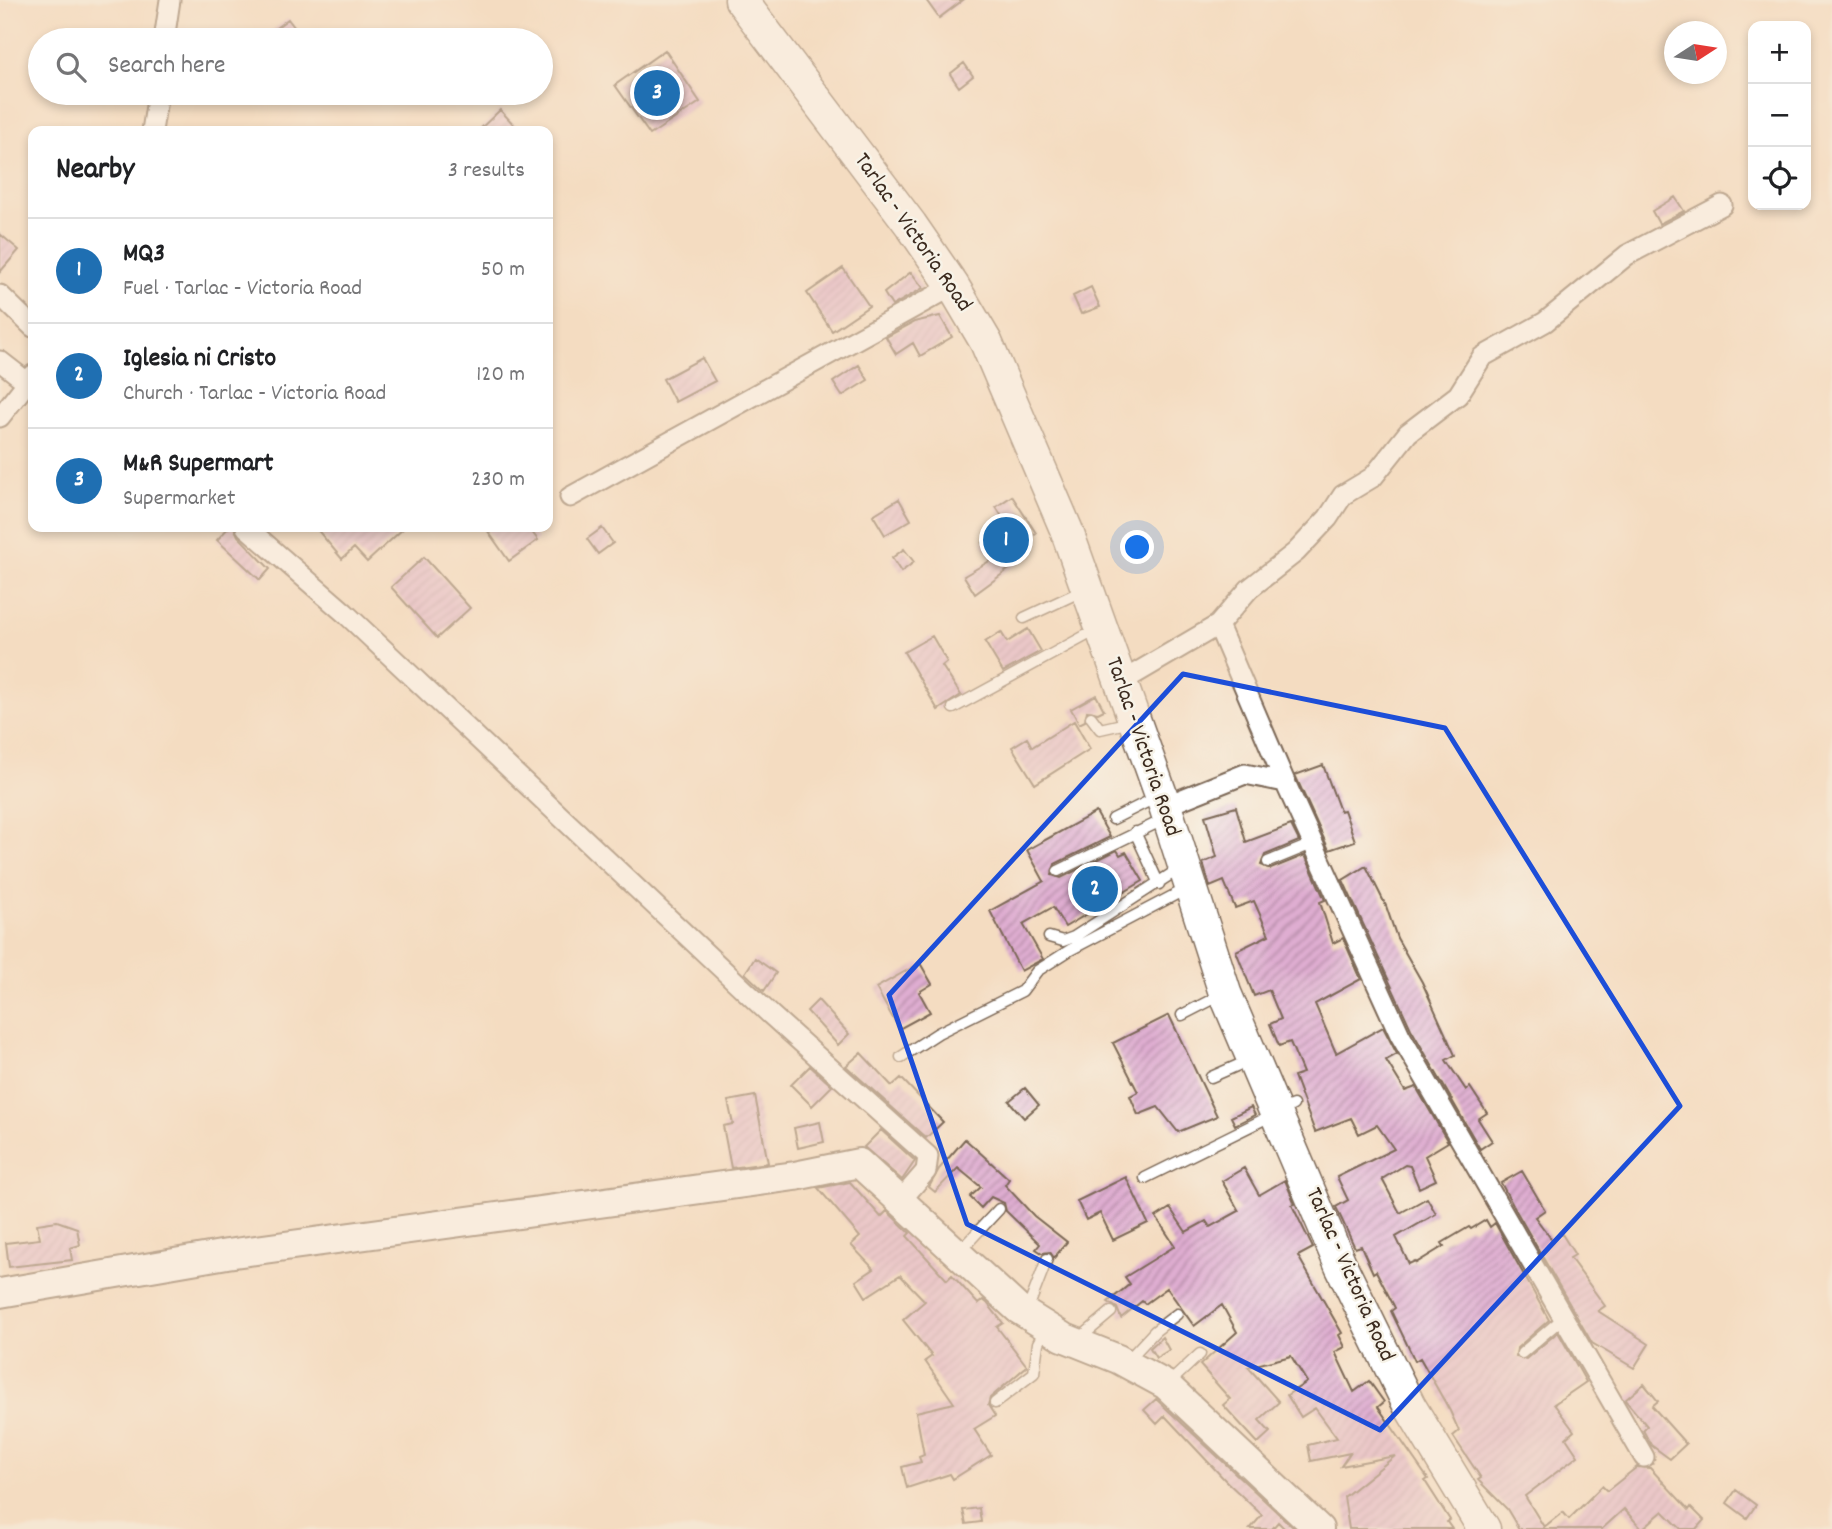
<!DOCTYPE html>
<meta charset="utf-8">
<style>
:root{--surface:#fff;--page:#f6f6f6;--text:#202124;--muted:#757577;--line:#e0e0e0;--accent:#1f6fb2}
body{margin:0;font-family:Dekko,sans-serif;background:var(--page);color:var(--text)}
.controls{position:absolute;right:21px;top:21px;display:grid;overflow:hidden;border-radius:14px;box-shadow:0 4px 10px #0003}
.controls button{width:63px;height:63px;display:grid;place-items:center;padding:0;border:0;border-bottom:2px solid var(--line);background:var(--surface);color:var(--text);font:35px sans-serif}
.compass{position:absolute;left:1664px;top:21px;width:63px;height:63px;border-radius:50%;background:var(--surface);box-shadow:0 4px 10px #0003;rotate:78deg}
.you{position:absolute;left:1138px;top:548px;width:24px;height:24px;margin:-18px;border:5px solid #fff;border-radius:50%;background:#1a73e8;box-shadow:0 0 0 10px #1a73e833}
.badge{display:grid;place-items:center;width:46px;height:46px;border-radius:50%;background:var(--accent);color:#fff;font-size:23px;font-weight:700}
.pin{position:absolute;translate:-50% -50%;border:4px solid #fff;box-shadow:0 2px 7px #0006}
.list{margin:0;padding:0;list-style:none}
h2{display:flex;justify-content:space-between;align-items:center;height:91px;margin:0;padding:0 28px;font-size:30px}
h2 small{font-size:23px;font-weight:400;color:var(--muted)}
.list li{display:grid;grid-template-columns:46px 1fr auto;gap:21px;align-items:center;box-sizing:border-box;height:105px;padding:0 28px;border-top:2px solid var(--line)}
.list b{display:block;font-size:26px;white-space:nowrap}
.list p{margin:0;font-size:23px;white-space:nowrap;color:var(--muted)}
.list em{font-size:23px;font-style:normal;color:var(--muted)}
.icon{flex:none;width:38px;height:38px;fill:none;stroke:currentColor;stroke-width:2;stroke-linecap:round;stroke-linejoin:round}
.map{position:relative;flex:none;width:1832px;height:1529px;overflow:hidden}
.search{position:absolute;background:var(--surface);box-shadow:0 4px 10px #0003;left:28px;top:28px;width:525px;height:77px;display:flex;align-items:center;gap:18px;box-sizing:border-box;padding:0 24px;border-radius:38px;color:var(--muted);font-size:26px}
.panel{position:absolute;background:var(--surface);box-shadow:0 4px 10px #0003;left:28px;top:126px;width:525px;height:406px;border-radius:14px}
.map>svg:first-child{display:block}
</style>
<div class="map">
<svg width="1832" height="1529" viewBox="0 0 1832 1529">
<defs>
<pattern id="building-hatch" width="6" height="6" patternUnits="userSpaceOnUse" patternTransform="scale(1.75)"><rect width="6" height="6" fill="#dfadd1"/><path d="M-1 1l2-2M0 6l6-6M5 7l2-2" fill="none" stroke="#b68da9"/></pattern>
</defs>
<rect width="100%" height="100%" fill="#f7f3e8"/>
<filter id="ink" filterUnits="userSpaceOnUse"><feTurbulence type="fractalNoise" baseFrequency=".0143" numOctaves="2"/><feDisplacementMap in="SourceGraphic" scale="14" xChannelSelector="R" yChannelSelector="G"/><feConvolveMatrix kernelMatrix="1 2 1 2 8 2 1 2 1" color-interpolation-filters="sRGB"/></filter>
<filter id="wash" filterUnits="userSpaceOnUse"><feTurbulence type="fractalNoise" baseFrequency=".00686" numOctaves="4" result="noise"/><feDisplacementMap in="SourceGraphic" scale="28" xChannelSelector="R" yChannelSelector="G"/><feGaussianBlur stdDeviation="1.57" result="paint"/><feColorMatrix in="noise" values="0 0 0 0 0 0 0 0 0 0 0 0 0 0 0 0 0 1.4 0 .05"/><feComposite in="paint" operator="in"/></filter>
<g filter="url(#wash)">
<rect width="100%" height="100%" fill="#f4dcc1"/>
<g id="blocks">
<path fill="url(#building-hatch)" d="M926,0H963L939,18Z
M288,19L304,40H260Z
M665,50L700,102L650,135L615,85Z
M964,63L973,76L959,87L950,74Z
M500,110L520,131H478Z
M1675,197L1684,211L1659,224L1652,211Z
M0,234L19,250L0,272Z
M843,268L869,306L832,331L807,293Z
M911,272L923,288L892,306L884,293Z
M1091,287L1100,307L1081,314L1073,296Z
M940,316L952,337L920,356L913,343L896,354L886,337L914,322Z
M702,358L715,381L675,402L663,379Z
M859,365L868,380L842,396L833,382Z
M1012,496L1036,533L1024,542L1031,553L975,594L964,576L993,559L982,543L1008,526L996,507Z
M899,499L911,520L885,535L873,515Z
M229,527H234L238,536L270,569L260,580L217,540Z
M315,527H405L367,562L354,548L342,559Z
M485,527H528L538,540L509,561Z
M602,528L613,543L598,554L587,539Z
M904,549L914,562L901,572L892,558Z
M424,557L470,608L437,638L391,587Z
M1028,629L1041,651L1003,672L985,642L1001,632L1007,642Z
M932,636L947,662L942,666L961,695L938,710L904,652Z
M1096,695L1104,710L1098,713L1087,711L1085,721L1079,724L1071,709Z
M1074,721L1090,749L1035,784L1012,747L1027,738L1032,747Z
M1323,765L1340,811L1344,810L1355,841L1329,850L1295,775Z
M1236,807L1246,842L1291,825L1299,841L1265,855L1261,865L1271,869L1305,855L1325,900L1320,902L1333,943L1343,938L1361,979L1315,1004L1336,1053L1383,1027L1397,1054L1386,1060L1405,1091L1416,1087L1448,1142L1425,1156L1436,1180L1419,1188L1410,1166L1405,1165L1382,1179L1400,1213L1427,1198L1436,1214L1396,1237L1409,1264L1415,1261L1416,1263L1444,1246L1442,1243L1469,1227L1471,1229L1486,1220L1490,1227L1495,1223L1549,1320L1517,1348L1516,1357L1526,1359L1558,1332L1586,1382L1554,1404L1574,1431L1566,1438L1578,1456L1525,1496L1544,1527L1563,1512L1569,1519L1602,1486L1607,1491L1637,1467L1650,1468L1689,1510L1691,1507L1704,1520L1696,1529H1681L1663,1511L1642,1529L1624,1509L1602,1529H1519L1507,1509L1478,1480L1481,1478L1453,1436L1459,1431L1450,1411L1420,1358L1415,1361L1391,1311L1395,1308L1376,1271L1373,1273L1361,1246L1355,1248L1336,1207L1348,1200L1337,1177L1394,1149L1377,1125L1359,1134L1351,1118L1315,1132L1294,1076L1303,1073L1290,1042L1279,1046L1270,1024L1281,1019L1269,990L1254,996L1236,951L1269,935L1254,901L1235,908L1224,881L1210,887L1203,863L1217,857L1205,816Z
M1096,812L1110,837L1055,864L1052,875L1061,878L1117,850L1120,855L1126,852L1143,881L1065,927L1053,907L1023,924L1043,959L1021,971L990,911L1044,881L1027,850Z
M1366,866L1386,906L1397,938L1422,982L1455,1055L1446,1060L1466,1090L1470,1087L1487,1113L1478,1119L1492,1141L1480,1149L1411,1029L1343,880Z
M755,958L776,973L764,991L745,973Z
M920,963L932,984L919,992L930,1012L899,1029L876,988Z
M818,1000L849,1034L838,1045L807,1011Z
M1169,1015L1217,1116L1178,1132L1158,1107L1138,1115L1130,1096L1138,1092L1113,1043Z
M861,1053L892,1086L901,1078L943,1122L926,1138L846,1066Z
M810,1066L832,1086L812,1106L791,1085Z
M1025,1088L1039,1105L1024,1118L1009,1101Z
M755,1096L768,1163L731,1168L723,1126L733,1124L728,1101Z
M1251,1107L1255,1115L1235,1125L1231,1117Z
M820,1122L824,1142L798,1148L794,1128Z
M881,1130L915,1161L902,1180L864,1147Z
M965,1139L1009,1179L1005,1185L1034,1216L1067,1242L1054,1258L1050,1252L1042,1253L1036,1249L1040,1244L1006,1211L1004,1203L991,1197L981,1208L970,1197L981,1187L958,1168L935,1192L929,1187L939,1169Z
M1244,1168L1259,1195L1285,1180L1295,1204L1292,1205L1313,1248L1298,1256L1342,1333L1339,1335L1345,1347L1335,1352L1354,1392L1369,1381L1384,1402L1378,1407L1428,1479L1425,1481L1450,1520L1447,1522L1452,1529H1349L1344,1497L1395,1456L1341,1466L1350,1453L1311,1461L1308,1445L1337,1438L1315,1408L1301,1417L1287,1395L1307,1382L1291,1356L1248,1367L1279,1402L1259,1420L1270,1432L1258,1443L1223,1405L1230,1399L1200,1365L1237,1332L1222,1305L1194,1326L1167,1288L1145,1304L1142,1301L1121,1318L1117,1308L1108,1302L1130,1284L1125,1277L1175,1246L1156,1217L1170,1208L1186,1232L1206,1221L1210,1227L1239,1211L1222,1181Z
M1522,1171L1545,1210L1535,1217L1552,1240L1562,1234L1575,1255L1570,1258L1605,1306L1598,1311L1649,1344L1634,1368L1592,1343L1515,1209L1501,1183Z
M1126,1177L1148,1223L1113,1240L1100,1213L1086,1220L1077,1201Z
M850,1182L881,1217L887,1211L910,1233L907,1236L947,1280L952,1275L978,1304L983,1300L987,1303L1003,1323L997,1327L1027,1366L990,1398L988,1405L995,1416L974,1429L991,1455L953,1479L950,1474L907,1488L902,1467L921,1462L919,1457L924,1455L916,1412L954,1403L925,1361L932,1356L903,1320L925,1301L900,1275L866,1297L856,1281L874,1269L851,1245L860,1237L818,1188Z
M57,1221L77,1228L80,1245L70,1248L72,1260L9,1267L6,1243L40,1239L37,1224Z
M1162,1337L1169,1350L1156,1358L1150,1348Z
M1644,1384L1658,1401L1652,1406L1686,1444L1670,1459L1651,1445L1643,1430L1647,1426L1625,1400Z
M1156,1399L1295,1529H1285L1278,1522L1272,1529H1250L1262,1515L1226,1481L1165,1416L1157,1424L1144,1410Z
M1736,1490L1756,1505L1747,1518L1727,1503Z
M979,1508L981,1522L966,1524L963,1510Z"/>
</g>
</g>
<g filter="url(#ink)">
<use href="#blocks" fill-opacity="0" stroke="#7c6857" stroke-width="2"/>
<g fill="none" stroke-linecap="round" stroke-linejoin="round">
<g stroke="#7c6857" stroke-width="13">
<path id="lane" d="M1024,618L1084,590
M953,708L1098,629
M1091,717L1100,729L1131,722
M1113,819L1157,797
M1135,832L1159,884
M1268,862L1312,844
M1058,871L1165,819
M1049,937L1063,941L1074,937L1179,869
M1182,1015L1221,995
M901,1057L938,1033L1022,991L1037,971L1070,950L1186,889
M1211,1077L1250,1060
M1145,1178L1293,1105
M958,1253L999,1209
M1027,1311L1047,1259
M1079,1339L1111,1312
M1522,1353L1563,1318
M1128,1360L1155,1331L1177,1314
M1169,1383L1200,1354
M995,1403L1034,1373L1038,1343L1046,1328"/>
</g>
<g stroke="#7c6857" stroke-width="23">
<path id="street" d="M164,40L170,0
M152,131L158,93
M0,295L33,327
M0,361L27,382
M0,417L33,375
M570,497L953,286
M246,527L345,613L771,1015L928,1156L926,1171L901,1200
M1218,625L1249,589L1296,552L1328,518L1343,495L1373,477L1408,433L1458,395L1482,357L1545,322L1627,255L1722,205
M1121,682L1218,625L1285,782L1400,1035L1644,1457
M1165,806L1245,774L1285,782"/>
</g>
<g stroke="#7c6857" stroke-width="32">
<path id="secondary" d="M0,1293L227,1254L795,1176L859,1163L1018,1309L1063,1337L1118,1359L1166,1385L1319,1529"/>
</g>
<g stroke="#7c6857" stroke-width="35">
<path id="primary" d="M741,0L911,225L953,286L986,342L1066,529L1165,806L1225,993L1341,1266L1409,1405L1484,1529"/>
</g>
<use href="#lane" stroke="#fff" stroke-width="10"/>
<use href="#street" stroke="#fff" stroke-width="19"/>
<use href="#secondary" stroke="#fff" stroke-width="28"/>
<use href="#primary" stroke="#fff" stroke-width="32"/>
</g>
</g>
<path d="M0 0H1832V1529H0ZM1183,674L1445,728L1680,1106L1380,1430L967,1224L889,995Z" fill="#f4dcc1" fill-opacity=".55" fill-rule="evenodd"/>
<path fill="none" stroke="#1d4ed8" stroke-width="5" stroke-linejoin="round" d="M1183,674L1445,728L1680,1106L1380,1430L967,1224L889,995Z"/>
<g text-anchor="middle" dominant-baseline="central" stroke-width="5" stroke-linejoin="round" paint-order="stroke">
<g font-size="23" fill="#3b2a1e" stroke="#f7f3e8">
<text transform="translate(912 233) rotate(55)">Tarlac - Victoria Road</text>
<text transform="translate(1142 747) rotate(71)">Tarlac - Victoria Road</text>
<text transform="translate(1349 1275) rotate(66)">Tarlac - Victoria Road</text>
</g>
</g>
</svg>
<div class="controls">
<button>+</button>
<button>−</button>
<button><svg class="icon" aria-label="locate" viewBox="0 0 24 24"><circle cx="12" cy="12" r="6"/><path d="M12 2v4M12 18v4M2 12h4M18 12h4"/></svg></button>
</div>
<svg class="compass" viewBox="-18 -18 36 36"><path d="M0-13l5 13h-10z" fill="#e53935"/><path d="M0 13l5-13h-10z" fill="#757577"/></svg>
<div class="you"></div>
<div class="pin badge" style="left:1006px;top:540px">1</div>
<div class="pin badge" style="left:1095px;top:889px">2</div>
<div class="pin badge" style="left:657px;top:93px">3</div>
<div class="search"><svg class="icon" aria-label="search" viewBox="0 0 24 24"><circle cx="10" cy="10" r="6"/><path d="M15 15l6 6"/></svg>Search here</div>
<section class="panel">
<h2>Nearby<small>3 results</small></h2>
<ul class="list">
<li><span class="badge">1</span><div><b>MQ3</b><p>Fuel · Tarlac - Victoria Road</p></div><em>50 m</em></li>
<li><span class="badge">2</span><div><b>Iglesia ni Cristo</b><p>Church · Tarlac - Victoria Road</p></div><em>120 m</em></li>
<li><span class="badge">3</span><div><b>M&amp;R Supermart</b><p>Supermarket</p></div><em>230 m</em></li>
</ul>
</section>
</div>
